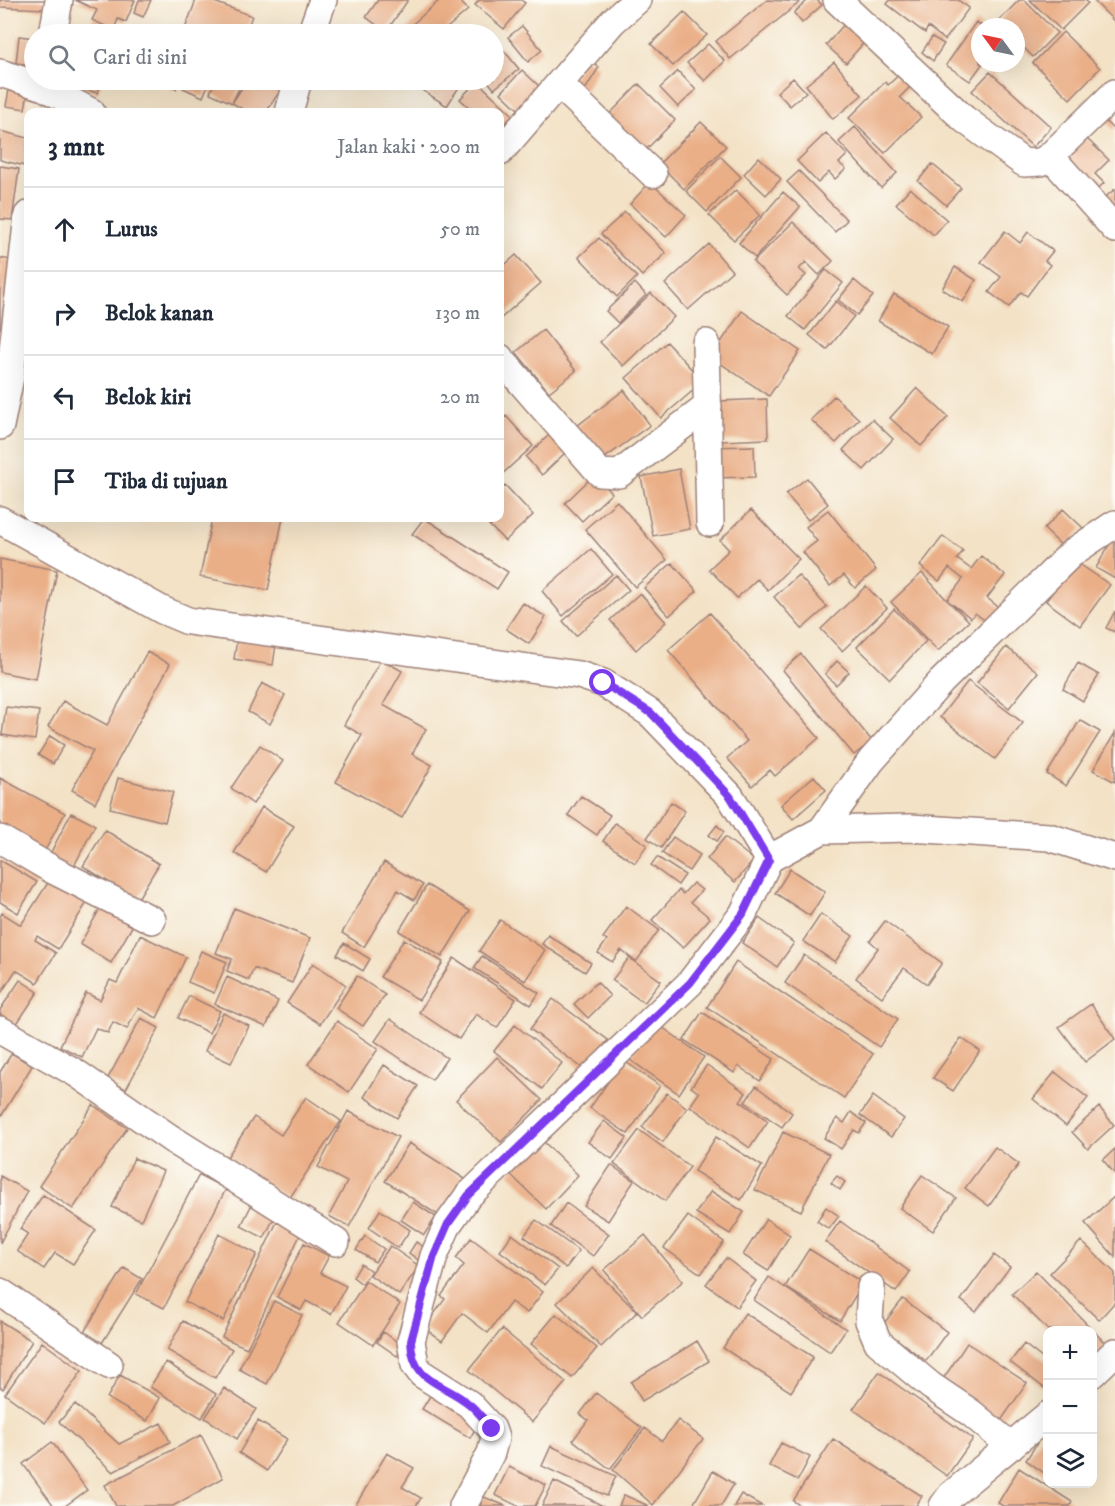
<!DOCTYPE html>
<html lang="id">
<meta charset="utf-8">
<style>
:root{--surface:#fff;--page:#f2f2f3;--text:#1f2937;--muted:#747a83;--line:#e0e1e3}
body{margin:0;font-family:"IM FELL DW Pica",serif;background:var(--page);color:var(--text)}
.controls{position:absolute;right:18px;bottom:18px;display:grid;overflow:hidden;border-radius:12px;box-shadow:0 6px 24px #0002}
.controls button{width:54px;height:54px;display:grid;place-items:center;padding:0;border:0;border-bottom:2px solid var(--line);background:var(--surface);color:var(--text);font:30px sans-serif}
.compass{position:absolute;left:971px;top:18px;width:54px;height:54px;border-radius:50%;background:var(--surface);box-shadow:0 6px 24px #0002;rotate:303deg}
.stop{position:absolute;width:18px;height:18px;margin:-14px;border:4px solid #7c3aed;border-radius:50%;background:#fff}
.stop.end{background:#7c3aed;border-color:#fff;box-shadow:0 2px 6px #0008}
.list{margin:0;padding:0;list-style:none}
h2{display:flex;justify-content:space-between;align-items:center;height:78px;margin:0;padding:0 24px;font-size:26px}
h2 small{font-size:20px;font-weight:400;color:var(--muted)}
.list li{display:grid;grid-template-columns:39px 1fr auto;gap:18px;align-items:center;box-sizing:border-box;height:84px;padding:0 24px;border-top:2px solid var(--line)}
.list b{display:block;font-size:22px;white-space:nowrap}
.list em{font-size:20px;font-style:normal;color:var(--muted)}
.icon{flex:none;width:33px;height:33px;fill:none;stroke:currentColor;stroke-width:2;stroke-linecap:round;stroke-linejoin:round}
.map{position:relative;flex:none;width:1115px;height:1506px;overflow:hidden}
.search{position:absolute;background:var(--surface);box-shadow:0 6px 24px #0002;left:24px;top:24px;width:480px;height:66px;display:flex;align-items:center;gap:15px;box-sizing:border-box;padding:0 21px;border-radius:33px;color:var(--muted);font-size:22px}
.panel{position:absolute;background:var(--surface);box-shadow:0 6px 24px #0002;left:24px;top:108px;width:480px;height:414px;border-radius:12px}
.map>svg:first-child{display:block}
</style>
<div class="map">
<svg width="1115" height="1506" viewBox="0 0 1115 1506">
<rect width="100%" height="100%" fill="#fdfcf7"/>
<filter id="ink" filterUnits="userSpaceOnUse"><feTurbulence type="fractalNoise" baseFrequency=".0167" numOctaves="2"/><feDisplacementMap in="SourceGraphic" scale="12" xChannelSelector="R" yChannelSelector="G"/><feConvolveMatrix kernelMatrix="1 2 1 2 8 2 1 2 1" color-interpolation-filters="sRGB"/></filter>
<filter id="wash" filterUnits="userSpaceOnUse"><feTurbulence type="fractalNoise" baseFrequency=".008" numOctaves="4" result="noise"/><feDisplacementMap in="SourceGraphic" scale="24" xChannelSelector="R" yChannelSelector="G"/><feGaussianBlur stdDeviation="1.35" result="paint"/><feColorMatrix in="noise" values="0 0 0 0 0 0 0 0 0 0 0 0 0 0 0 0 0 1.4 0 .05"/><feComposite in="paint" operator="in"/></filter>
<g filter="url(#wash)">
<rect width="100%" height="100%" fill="#f3e2c6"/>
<g id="blocks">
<path fill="#eaaf87" d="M0,0H46L45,9L0,7Z
M75,0H135L126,22L118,19L114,30L92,20L97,10Z
M139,0H151L143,17L134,13Z
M196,0H209L252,16L245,34H183Z
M378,0H408L386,32L366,17Z
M440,0H459L468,10L440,34H412L407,29Z
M479,0H521L525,3L504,29L475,5Z
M767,0L800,2L730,59L716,41Z
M808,0H817L822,5L802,23L794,13Z
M890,0H958L969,8L945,40L928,27L925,33L887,4Z
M1019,0H1024L1057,33L1033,57L1016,40V27H1002L998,22Z
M1030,0H1085L1088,3L1061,30Z
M1093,0H1115V22Z
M684,12L707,35L673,66L651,44Z
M846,22L867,39L846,63L826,45Z
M976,22L984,27H980V63H983L970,81L946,65Z
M522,26L542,50L528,62L508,37Z
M1063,32L1100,68L1070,99L1033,63Z
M19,36L34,38V65L16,63Z
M932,37L944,44L933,61L922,52Z
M708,44L725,61L705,81L687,63Z
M501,47L519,69L494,89L487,80H494V53Z
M585,59L599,67L585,90L570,82Z
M834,62L862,95L833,119L806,85Z
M522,70L541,88L519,110L501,93Z
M678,71L696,90L678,107L660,88Z
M902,72L914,83L900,97L921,117L885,153L849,118L885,82L888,85Z
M990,72L1051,127L1033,147L972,91Z
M793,78L806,92L790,106L777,92Z
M70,80H102L98,93L69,86Z
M151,80H179L176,89Z
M186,80H210L203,97L183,88Z
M216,80H243L232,103L210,93Z
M247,80H270L282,88L266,112H248L232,103Z
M341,80H374L373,87L340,82Z
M406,80H454L461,84L447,106Z
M477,81L513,115L500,129V112H474L460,99Z
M10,84L29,87L25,109L6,106Z
M639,84L675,120L637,159L601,123Z
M1115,108V131L1104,120Z
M701,122L726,146L684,189L659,164Z
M855,127L897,173L881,188L839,142Z
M0,131L28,138L25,166L0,160Z
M826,133L847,155L839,163L846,169L835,179L829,172L818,183L797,161Z
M1084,136L1109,160L1095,174L1104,183L1089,197L1055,167Z
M720,156L741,177L707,212L686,191Z
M759,157L781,179L766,195L744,174Z
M932,164L961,188L946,205L918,181Z
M0,166L19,169L12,220L0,219Z
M799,171L847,220L835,232L787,182Z
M650,182L686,215L666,237L630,204Z
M910,188L947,220L934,235L896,204Z
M1115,189V217L1097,204Z
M736,190L760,215L734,240L709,215Z
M783,192L800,207L755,258L739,243Z
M625,212L666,253L642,276L601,234Z
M793,222L833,261L819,275L806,262L799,269L806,275L787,295L753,262Z
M1005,231L1020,243L1028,232L1053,251L1045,261L1050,265L1027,296L1021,292L1009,307L989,292L1001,277L981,262Z
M599,238L637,277L617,297L579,257Z
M709,244L732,271L688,310L665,284Z
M516,255L541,283L500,319V269Z
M0,258L17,261L7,329L0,328Z
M955,267L976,280L963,302L942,289Z
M826,270L843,283L805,330L788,316Z
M854,280L873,296L857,315L838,300Z
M635,283L646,295L618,323L606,311Z
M651,293L674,317L623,366L600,342Z
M894,294L948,327L932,354L878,321Z
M836,301L854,316L827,350L809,335Z
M742,311L800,351L769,396L711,357Z
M543,330L576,371L549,392L516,352Z
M667,342L703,382L661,418L626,378Z
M917,388L948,417L921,446L890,418Z
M624,390L650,425L598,463L573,429Z
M834,396L859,419L836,443L811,420Z
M767,399L768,439L722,441L721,401Z
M506,416L533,446L500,476V422Z
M872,419L893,439L864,470L843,450Z
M550,434L567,451L542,475L526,457Z
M754,446L755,477L710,478L709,447Z
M679,469L690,529L653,536L641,477Z
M594,475L612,493L582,521L565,503Z
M807,478L828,504L808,520L786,494Z
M505,485L533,515L505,541L482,518H500V490Z
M617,501L667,560L635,587L585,529Z
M1063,509L1083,528L1064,548L1044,529Z
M751,510L799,559L768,590L757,579L737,598L709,569L729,550L720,540Z
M828,510L876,570L855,588L844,575L830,586L803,552L817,541L806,527Z
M212,518H283L268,590L200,577Z
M424,518L508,572L497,589L412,534Z
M1115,535V579L1096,568Z
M943,536L963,551L957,559L971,569L981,556L1005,575L987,598L1002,610L991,625L975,613L971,618L947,600L969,621L938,651L891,602L922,573L947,600L963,579L949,568L939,581L920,566Z
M591,549L612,574L563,616L542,591Z
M0,559L57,570L36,679L0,672Z
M1075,561L1110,585L1080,626L1046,601Z
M672,563L697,591L669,616L644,588Z
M616,575L629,590L576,636L563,621Z
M798,575L827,607L802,629L774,597Z
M866,586L887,608L842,651L821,629Z
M640,593L666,622L636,650L610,620Z
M523,603L546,617L529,644L506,629Z
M894,609L926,641L890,679L857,647Z
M1115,611V632L1106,628Z
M710,613L819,738L775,776L770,770L752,786L727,758L747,741L668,650Z
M238,632L277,638L273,665L234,659Z
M1006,647L1038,672L1009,708L977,683Z
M147,652L170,664L95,803L72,790L93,751L48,727L63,701L107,725Z
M801,654L872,741L854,755L783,670Z
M381,659L402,671L383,705L426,729L412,754L432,765L402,818L336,782L362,735L344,725Z
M837,661L849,672L836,685L825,674Z
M1078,663L1099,675L1083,701L1063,689Z
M968,681L1023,723L995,759L940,717Z
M262,683L285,695L270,724L248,712Z
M6,707L39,711L35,740L2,735Z
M1080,720L1100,732L1066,786L1047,774Z
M1115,733V782L1093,770Z
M50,736L64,745L53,764L38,755Z
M260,745L283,761L253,804L231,788Z
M814,776L826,790L793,819L781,805Z
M0,778L65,813L41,858L0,836Z
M118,778L173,792L165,822L110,808Z
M581,796L610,815L597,835L568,815Z
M671,802L685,811L661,848L647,838Z
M262,807L294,826L266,872L234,853Z
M71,813L95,825L72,870L48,858Z
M615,823L647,845L635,863L603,841Z
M717,825L724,832L717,841L709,835Z
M105,830L159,864L137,900L83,866Z
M673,837L700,855L689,871L662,853Z
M725,837L754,860L735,882L707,859Z
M657,857L685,875L678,885L651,865Z
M0,860L37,882L18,913L0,902Z
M384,862L423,885L414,900L398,890L364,947L342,933Z
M790,869L825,892L810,916L775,893Z
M51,878L88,901L58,949L37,936L35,940L56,953L37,983L16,970L0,995V917L2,913L21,925Z
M693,883L702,890L691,902L710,918L683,948L652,920L679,890L683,894Z
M427,885L470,911L442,957L399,931Z
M105,900L137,918L111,963L80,944Z
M626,906L659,930L636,962L621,950L612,962L598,953L607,940L603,938Z
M234,908L310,938L292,983L254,968L249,980L227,971L232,959L216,953Z
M821,914L853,936L835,962L803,941Z
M759,918L794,943L777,967L742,943Z
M500,920L545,950L525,981L479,951Z
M885,921L942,963L927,984L904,968L882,997L856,978L878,948L870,941Z
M140,935L186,957L157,1018L138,1008L127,1029L113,1022L108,1033L96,1028L82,1057L60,1046L86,993L100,1000L110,980L117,983Z
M548,935L591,963L585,972L542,944Z
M404,939L443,962L419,1000L380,977Z
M344,943L370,959L363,971L337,955Z
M201,951L227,962L214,993L188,982Z
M804,955L898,1019L879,1047L785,983Z
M482,956L539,993L531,1005L474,968Z
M454,958L516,999L497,1028L476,1014L459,1039L419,1012Z
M629,958L661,981L644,1003L612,980Z
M736,962L873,1054L844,1098L707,1007Z
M313,963L346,985L320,1024L287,1003Z
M357,976L385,995L363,1026L336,1008Z
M227,977L278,1001L266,1027L215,1004Z
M20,980L38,992L16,1025L0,1014V1010Z
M597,982L610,996L588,1018L574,1004Z
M189,996L220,1011L209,1033L178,1018Z
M553,999L608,1040L585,1070L530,1029Z
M1091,1004L1115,1039L1085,1062L1059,1027Z
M702,1012L774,1059L760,1081L738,1066L734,1073L684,1040Z
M223,1013L249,1026L231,1063L205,1051Z
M141,1018L159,1028L126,1089L107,1080Z
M390,1019L447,1058L432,1080L375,1041Z
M337,1021L378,1049L349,1092L308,1064Z
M655,1022L704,1057L679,1094L629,1059Z
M515,1025L562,1063L542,1089L494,1051Z
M961,1038L980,1051L953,1091L933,1078Z
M12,1053L32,1066L0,1118V1072Z
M497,1057L542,1100L501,1142L456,1100Z
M623,1060L660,1086L628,1134L590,1108Z
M384,1065L418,1086L397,1118L364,1097Z
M707,1065L746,1093L740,1101L768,1121L750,1148L690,1106L699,1093L691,1087Z
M1055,1072L1088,1098L1066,1126L1033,1099Z
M756,1086L792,1113L782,1127L745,1102Z
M667,1093L687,1108L663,1142L642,1127Z
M873,1096L904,1119L891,1137L860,1115Z
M306,1097L341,1121L289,1199L227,1157L254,1117L281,1135Z
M93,1105L127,1128L73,1209L39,1186Z
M1099,1107L1114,1125L1088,1149L1072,1132Z
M348,1111L398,1137L349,1227L329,1216L347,1182L318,1167Z
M851,1112L866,1123L859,1133L854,1130L841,1149L824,1138L837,1118L844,1123Z
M604,1121L627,1138L612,1159L588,1142Z
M639,1130L690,1167L665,1201L614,1164Z
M783,1132L829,1154L801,1211L755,1190Z
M716,1137L762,1166L741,1200L694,1171Z
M542,1140L578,1175L546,1209L509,1173Z
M409,1143L465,1179L441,1217L385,1181Z
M995,1147L1019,1164L989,1206L965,1188Z
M1115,1149V1174L1103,1160Z
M134,1158L163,1171L141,1220L112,1207Z
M611,1165L634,1181L608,1221L584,1206Z
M199,1175L226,1189L164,1308L136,1294Z
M922,1175L956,1198L933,1231L900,1208Z
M0,1176L27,1191L0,1243Z
M837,1176L845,1182L840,1190L831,1183Z
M711,1191L744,1212L730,1234L696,1213Z
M43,1195L96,1230L73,1264L55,1253L44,1269L17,1251L28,1234L20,1229Z
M1115,1196V1257L1085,1223Z
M413,1202L436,1217L424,1235L401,1220Z
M566,1203L609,1234L593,1256L551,1226Z
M252,1204L275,1216L264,1238L241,1226Z
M826,1207L839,1216L829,1229L817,1221Z
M380,1210L410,1230L398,1248L369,1228Z
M688,1216L724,1242L701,1274L664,1248Z
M766,1219L790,1235L768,1271L743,1255Z
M536,1220L579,1251L566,1268L524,1236Z
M840,1221L910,1272L896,1292L825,1242Z
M277,1222L301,1233L247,1348L222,1337Z
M219,1234L257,1254L223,1321L185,1302Z
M512,1234L558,1269L545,1285L500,1251Z
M645,1235L683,1281L642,1316L604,1270Z
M365,1236L384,1249L375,1262L356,1250Z
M471,1238L543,1292L527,1313L511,1302L488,1333L462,1313L442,1341L424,1328L445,1299L441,1296L464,1265L456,1258Z
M1081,1241L1115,1273V1302L1099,1320L1050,1273Z
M416,1242L430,1251L422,1263L409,1253Z
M304,1243L329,1256L320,1273L346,1286L331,1314L306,1301L301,1310L277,1297Z
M390,1246L419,1266L399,1295L370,1275Z
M809,1249L863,1283L840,1321L785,1287Z
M994,1255L1010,1267L976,1312L961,1300Z
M726,1258L756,1281L737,1307L706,1284Z
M361,1264L371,1271L362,1284L353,1277Z
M124,1268L142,1279L102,1343L84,1332Z
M593,1268L637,1312L601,1347L557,1303Z
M1036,1271L1106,1344L1092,1358V1330H1048L1012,1294Z
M769,1277L846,1329L830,1352L754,1300Z
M366,1281L400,1304L373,1345L339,1322Z
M903,1299L947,1332L926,1361L881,1327Z
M274,1301L302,1315L267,1384L239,1369Z
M745,1313L813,1357L791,1392L723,1348Z
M556,1314L597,1348L572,1378L531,1344Z
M0,1321L32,1341L3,1389L0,1387Z
M183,1321L232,1349L215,1378L167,1350Z
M502,1329L566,1382L532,1422L469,1370Z
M383,1332L404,1346L397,1356L377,1342Z
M697,1341L709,1361L642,1401L631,1382Z
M42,1342L82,1371L45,1423L5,1394Z
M967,1343L1027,1383L1000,1422L941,1382Z
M1024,1344L1047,1362V1390L1010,1362Z
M166,1362L216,1394L202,1418L150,1387Z
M879,1372L973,1439L947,1476L853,1409Z
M120,1375L160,1398L147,1421L107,1398Z
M224,1388L256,1409L237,1439L205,1418Z
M433,1391L481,1419L470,1438L422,1409Z
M596,1393L642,1428L610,1469L573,1440L588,1420L580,1414Z
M75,1404L119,1444L161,1423L170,1442L113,1472L59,1422Z
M678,1420L703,1439L653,1505L613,1470L645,1428L662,1441Z
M258,1421L287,1439L267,1471L239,1453Z
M1047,1428V1475L1026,1460Z
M201,1435L223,1478L173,1506H116L105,1485Z
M833,1439L922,1496L916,1506H801L793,1501Z
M52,1442L87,1490L65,1506H54L23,1464Z
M781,1443L810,1457L798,1480L769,1466Z
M551,1446L616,1476L607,1496L542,1466Z
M387,1453L414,1468L402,1487L421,1498L416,1506H355Z
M509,1467L546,1485L535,1506H518L495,1495Z
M1019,1468L1072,1502L1070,1506H1003L998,1503Z
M713,1471L734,1484L721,1506H692Z
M554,1481L603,1506H542Z
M741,1494L762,1506H734Z
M624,1495L649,1506H619Z
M484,1497L506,1506H480Z"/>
</g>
</g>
<g filter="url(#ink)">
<use href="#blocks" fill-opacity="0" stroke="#9e8078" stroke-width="1.5"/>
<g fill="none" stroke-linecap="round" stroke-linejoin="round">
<g stroke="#9e8078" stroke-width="30">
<path id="street" d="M837,0L964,119L1024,163L1041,162L1050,156L1115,93
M53,34L59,0
M311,34L323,0
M0,73L44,87L91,112
M560,85L653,174
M289,112L298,80
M500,152L613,21L637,0
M1050,156L1115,229
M706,343L710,523
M500,358L600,473L619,474L708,406
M0,426L10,377L28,215
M0,520L162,610L188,621L579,675L603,683L650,713L730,796L769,859L822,830L910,828L1049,837L1115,858
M822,830L871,761L941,682L1073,552L1115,524
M0,839L53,870L152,920
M0,1030L76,1073L170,1138L336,1242
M871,1287L869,1321L878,1342L931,1386L971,1413L1011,1446
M0,1292L109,1365
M1092,1374L1115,1352
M463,1506L491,1453L495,1438L492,1429L469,1404L422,1374L415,1365L411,1341L434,1256L448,1224L468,1196L690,983L743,914L769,859
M943,1506L951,1495L1048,1415"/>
</g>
<use href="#street" stroke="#fff" stroke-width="27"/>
</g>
</g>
<g fill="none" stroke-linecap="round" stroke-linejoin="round" filter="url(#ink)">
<path stroke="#7c3aed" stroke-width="8" d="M492,1429C485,1421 478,1411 469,1404C443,1382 412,1384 411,1341L434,1256L448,1224L468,1196L690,983L743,914L769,860L730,796L651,713L603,683"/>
</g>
</svg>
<div class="controls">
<button>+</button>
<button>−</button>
<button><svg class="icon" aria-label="layers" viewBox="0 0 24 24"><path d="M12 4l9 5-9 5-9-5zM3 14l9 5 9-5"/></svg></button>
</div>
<svg class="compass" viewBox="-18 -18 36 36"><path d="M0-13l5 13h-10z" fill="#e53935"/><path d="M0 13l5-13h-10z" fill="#747a83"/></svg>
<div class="stop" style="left:603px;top:683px"></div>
<div class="stop end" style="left:492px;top:1429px"></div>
<div class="search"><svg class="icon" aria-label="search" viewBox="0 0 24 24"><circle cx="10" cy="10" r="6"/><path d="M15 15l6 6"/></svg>Cari di sini</div>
<section class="panel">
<h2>3 mnt<small>Jalan kaki · 200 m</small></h2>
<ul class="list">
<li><svg class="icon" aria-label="ahead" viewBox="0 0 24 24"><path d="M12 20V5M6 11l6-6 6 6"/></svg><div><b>Lurus</b></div><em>50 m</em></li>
<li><svg class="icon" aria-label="right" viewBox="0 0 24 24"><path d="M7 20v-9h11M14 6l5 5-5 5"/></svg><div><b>Belok kanan</b></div><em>130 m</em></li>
<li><svg class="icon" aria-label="left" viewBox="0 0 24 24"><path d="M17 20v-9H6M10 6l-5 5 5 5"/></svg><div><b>Belok kiri</b></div><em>20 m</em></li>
<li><svg class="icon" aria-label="arrive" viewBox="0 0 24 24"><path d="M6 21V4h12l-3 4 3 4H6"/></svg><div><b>Tiba di tujuan</b></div></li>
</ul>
</section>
</div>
